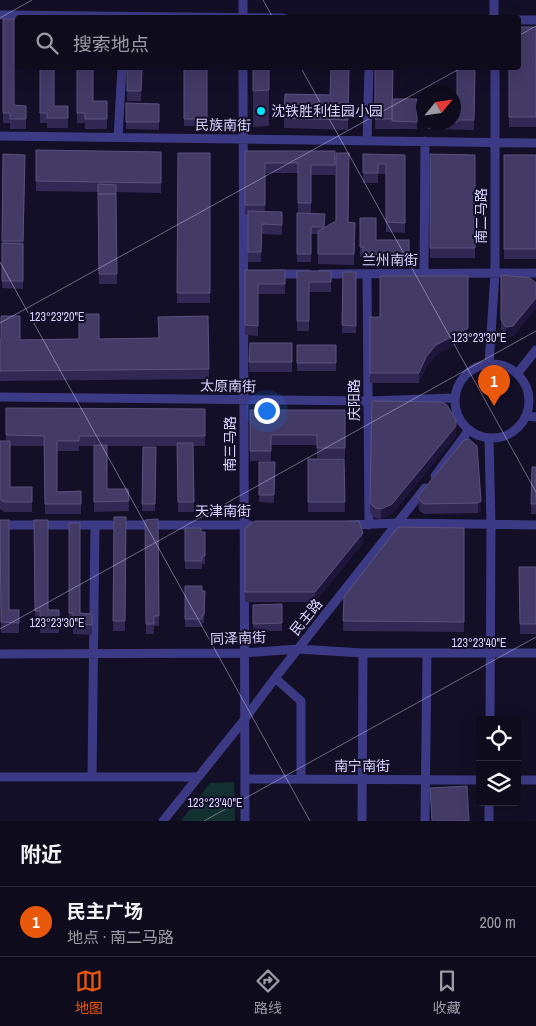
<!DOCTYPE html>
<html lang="zh">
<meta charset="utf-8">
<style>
:root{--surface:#0e0b1c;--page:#1c1929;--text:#f1f3f6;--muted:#9b9ba3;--line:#2e2b3b;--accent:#ea580c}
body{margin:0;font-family:"Archivo Narrow","Noto Sans SC",sans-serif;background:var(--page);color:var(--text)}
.controls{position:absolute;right:15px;bottom:15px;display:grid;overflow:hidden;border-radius:5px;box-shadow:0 5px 20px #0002}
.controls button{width:45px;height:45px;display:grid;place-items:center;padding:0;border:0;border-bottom:1px solid var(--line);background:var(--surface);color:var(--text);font:25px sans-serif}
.compass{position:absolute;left:416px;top:85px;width:45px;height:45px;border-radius:50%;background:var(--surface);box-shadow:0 5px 20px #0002;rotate:61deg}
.you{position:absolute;left:266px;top:410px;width:18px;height:18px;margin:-12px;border:4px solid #fff;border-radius:50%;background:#1a73e8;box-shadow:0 0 0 8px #1a73e833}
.badge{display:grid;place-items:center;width:32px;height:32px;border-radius:50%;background:var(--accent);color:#fff;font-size:16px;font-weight:700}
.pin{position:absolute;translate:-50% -41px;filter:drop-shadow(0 1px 2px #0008)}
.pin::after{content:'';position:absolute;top:26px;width:18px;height:15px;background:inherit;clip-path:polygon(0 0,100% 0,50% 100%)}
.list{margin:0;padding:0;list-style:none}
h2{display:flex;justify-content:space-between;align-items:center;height:65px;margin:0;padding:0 20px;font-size:21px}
h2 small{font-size:16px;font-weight:400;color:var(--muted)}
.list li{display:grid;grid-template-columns:32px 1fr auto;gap:15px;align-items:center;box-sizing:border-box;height:70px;padding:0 20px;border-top:1px solid var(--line)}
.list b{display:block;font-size:19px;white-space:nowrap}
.list p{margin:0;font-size:16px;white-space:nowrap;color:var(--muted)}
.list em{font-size:16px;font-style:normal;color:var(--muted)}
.icon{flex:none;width:28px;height:28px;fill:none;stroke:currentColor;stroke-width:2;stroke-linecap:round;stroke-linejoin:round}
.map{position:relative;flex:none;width:536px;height:821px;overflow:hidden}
.search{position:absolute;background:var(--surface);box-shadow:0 5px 20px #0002;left:15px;right:15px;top:15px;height:55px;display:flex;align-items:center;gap:12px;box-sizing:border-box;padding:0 18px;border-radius:5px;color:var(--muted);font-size:19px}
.sheet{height:135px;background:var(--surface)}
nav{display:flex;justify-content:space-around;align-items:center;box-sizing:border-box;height:70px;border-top:1px solid var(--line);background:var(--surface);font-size:14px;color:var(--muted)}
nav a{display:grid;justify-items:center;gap:2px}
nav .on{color:var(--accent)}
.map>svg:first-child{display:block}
</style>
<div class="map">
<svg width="536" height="821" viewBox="0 0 536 821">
<rect width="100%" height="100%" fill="#130f26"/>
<path fill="#12302f" d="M234,782L235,821H181L210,783Z"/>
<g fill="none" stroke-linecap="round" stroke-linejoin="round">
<path stroke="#3d3a85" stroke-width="9" d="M243,0V18
M494,0V18
M0,15L283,18
M518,20H536
M243,68L245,821
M0,136L536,143
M118,137L122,68
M367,141L369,68
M424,273L425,141
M274,274H308
M321,274L536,273
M367,274L369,525
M489,364L495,273V68
M455 401a37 37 0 1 1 74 0a37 37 0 1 1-74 0Z
M517,374L536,350
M0,397L368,401L455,398
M526,416L536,417
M489,438L491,525L490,720
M435,476L469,430
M0,525H250
M348,525L399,523L536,525
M0,654L244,653L298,649L363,653H536
M275,678L301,701V779
M0,777H198
M92,777L95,525
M245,779L480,780
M517,780H536
M163,821L244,720L275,678L425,488
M362,821L363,653
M425,821L427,653
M489,821V802"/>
</g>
<path fill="#312854" d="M3,19L14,105L26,106V129H10V123H3Z
M536,27V127H509V68Z
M40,68L54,106H68V128H47V123H40Z
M77,68L93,101H107V129H85V123H77Z
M127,68H142L141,101H127Z
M184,68H207V126H184Z
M253,68L269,90V126L253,127Z
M349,68L348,130L284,128L285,94L330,95Z
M375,68L392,99H417V129H375Z
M475,68L474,130L428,129V122H454V99L457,107Z
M126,103L159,104V130L126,129Z
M36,150L161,152V193L116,192L117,284H99L98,192L36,191Z
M245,151H335V175H311V213H298V173H265V212H282V235L262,234L261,262H248V215H245Z
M178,153H210V303H177Z
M3,154L25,155L23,289L2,288Z
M363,154L405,155V233L386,232V174H378V183H363Z
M430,154L475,155V258H430Z
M504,155H536V259H504Z
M297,213L325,227L349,222L355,223L354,265L318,264V234H311V262H297Z
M360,218L376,240H409V265H363V257H360Z
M245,270H285V294H258V336L245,335Z
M297,271H331V292H309V331H297Z
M343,272H356V333H342Z
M501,275L536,283V308L513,336L506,337L503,335L501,329Z
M208,316L209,379L0,381V340L159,338Z
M370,317L468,338L436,355L426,367L419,383H370Z
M250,343H292V372H249Z
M297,345H336V371H297Z
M372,401L456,436L392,514L381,519L375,518L370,513Z
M6,408L205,409V446H193L194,512H178L177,446H107V489H128L129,511L94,512V446H79V451H57V492L81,491V514H45L44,446H10V487H32V512H4L0,509V441H6Z
M250,410H345V458H317V445H271V461H250Z
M464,440L481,511L478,513L424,514L419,510L418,496Z
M143,447H156L155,511H142Z
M308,459H344L345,512H308Z
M259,462H275L274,503L259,502Z
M532,467H536V514H531Z
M114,517H126L125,631H113Z
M158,519L159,626H154V634H146L145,520Z
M0,520L9,610H19V633H1Z
M34,520L48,610H59V633H40V621H35Z
M69,523L80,613L92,614V635L73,634V623H69Z
M185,528L201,532H205V564H202V569H185Z
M245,528L363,543L315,602H245Z
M464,528V632L343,631L344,597Z
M519,567H536V634H520Z
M185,586L202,591H205L204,623H202V627H185Z
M282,604V631H253V605Z"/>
<path fill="#1d163a" d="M536,298V308L513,336L506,337V327Z
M468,328V338L436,355L426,367L419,383V373L426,357L436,345Z
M456,426V436L392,514L381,519V509Z
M481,501V511L478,513V503Z
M363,533V543L315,602V592Z"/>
<path fill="#433a66" stroke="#5a527e" d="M3,19H14V105L26,106V119H10V113H3Z
M518,27H536V117H509V68H518Z
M40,68H54V106H68V118H47V113H40Z
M77,68H93V101H107V119H85V113H77Z
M127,68H142L141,91H127Z
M184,68H207V119H184Z
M253,68H269V90L253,91Z
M331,68H349L348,120L284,118L285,94L330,95Z
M375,68H393L392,119H375Z
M457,68H475L474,120H457Z
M392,99H417V122L392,121Z
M454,99H457V122H454Z
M126,103L159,104V122H126Z
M36,150L161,152V183L36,181Z
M245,151H335V165H311V203H298V163H265V205H245Z
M178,153H210V293H177Z
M336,153H349L348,222L355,223L354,254H318V231L336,221Z
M3,154L25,155L23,241H2Z
M363,154L405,155V223L386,222V164H378V173H363Z
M430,154L475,155V248H430Z
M504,155H536V249H504Z
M98,184L116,185V194H98Z
M98,194H116L117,274H99Z
M248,211L282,212V225L262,224L261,252H248Z
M297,213L325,214L324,227H311V254H297Z
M360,218H376V240H409V255H363V247H360Z
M2,243L23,244V281H2Z
M245,270H285V284H258V326L245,325Z
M297,271H331V282H309V321H297Z
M343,272H356V326L342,325Z
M501,275L530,278L536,283V298L513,326L506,327L503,324L501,319Z
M380,276H468V328L436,345L426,357L419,373H370V317H380Z
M79,314H99V339L159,338L158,317L208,316L209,369L0,371V340H1V316H20V340L79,339Z
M250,343H292V362H249Z
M297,345H336V363H297Z
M372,401L441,402L447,405L456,420V426L392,504L381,509L375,508L370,503Z
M6,408L205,409V436H79V441H57V492L81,491V504H45L44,436L6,435Z
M250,410H345V448H317V435H271V451H250Z
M469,439L477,446L481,501L478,503L424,504L419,500L418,496L464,440Z
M0,441H10V487H32V502H4L0,499Z
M177,443H193L194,502H178Z
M94,445H107V489H128L129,501L94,502Z
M143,447H156L155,504H142Z
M308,459H344L345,502H308Z
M259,462H275L274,495H259Z
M532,467H536V504H531Z
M114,517H126L125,621H113Z
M158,519L159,616H154V624H146L145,520Z
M0,520H9V610H19V623L1,622Z
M34,520H48V610H59V623H40V611H35Z
M255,521H359L363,533L315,592H245V528Z
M69,523H80V613L92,614V625L73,624V613H69Z
M398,527L464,528V622L343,621L344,597Z
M185,528H201V532H205V556H202V561H185Z
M519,567H536V624H520Z
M185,586H202V591H205L204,615H202V619H185Z
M282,604V623L253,624V605Z
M467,786L469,821H432L430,788Z"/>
<path fill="none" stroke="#d9d4ff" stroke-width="1" stroke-opacity="0.45" d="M263,0L273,18M0,18L32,0M518,36L536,26M301,68L536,492M0,262L310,821M0,323L461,68M0,629L536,331M204,821L536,637"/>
<circle fill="#00e5ff" stroke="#130f26" stroke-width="2" cx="261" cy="111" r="5"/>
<g text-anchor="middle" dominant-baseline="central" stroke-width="4" stroke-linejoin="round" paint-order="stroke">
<g font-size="14" fill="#d9d4ff" stroke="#130f26" text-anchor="start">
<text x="271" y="111">沈铁胜利佳园小园</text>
</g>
<g font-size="14" fill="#d9d4ff" stroke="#130f26">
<text transform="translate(223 125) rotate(1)">民族南街</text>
<text transform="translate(481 216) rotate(-90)">南二马路</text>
<text x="390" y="260">兰州南街</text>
<text transform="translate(228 386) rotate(1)">太原南街</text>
<text transform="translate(354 400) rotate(-90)">庆阳路</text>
<text transform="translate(230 444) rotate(-90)">南三马路</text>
<text x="223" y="511">天津南街</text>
<text transform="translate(306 617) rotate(-51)">民主路</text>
<text transform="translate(238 638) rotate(-2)">同泽南街</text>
<text x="362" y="766">南宁南街</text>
</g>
</g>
<g font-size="12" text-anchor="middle" fill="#d9d4ff" stroke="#130f26" stroke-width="4" stroke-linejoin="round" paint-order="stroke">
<text x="57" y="321">123°23'20"E</text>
<text x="479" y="342">123°23'30"E</text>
<text x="57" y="627">123°23'30"E</text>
<text x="479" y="647">123°23'40"E</text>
<text x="215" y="807">123°23'40"E</text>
</g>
</svg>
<div class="controls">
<button><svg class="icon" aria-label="locate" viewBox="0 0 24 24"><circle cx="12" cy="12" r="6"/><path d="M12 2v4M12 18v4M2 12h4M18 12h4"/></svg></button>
<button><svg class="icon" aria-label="layers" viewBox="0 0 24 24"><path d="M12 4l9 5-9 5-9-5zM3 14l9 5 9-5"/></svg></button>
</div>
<svg class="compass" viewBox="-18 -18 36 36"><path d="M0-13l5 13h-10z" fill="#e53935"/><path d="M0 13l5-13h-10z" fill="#9b9ba3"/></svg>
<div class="you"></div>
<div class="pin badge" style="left:494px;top:406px">1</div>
<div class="search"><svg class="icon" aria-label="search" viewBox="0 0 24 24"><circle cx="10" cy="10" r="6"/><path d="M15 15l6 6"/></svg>搜索地点</div>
</div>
<section class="sheet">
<h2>附近<small></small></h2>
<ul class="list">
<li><span class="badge">1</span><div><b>民主广场</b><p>地点 · 南二马路</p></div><em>200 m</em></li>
</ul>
</section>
<nav>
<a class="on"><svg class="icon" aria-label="map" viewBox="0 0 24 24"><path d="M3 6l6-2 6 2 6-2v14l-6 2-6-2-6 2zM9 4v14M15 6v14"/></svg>地图</a>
<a><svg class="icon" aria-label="directions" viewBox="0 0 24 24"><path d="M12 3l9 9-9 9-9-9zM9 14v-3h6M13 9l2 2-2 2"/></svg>路线</a>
<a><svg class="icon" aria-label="saved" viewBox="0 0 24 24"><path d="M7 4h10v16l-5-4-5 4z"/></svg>收藏</a>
</nav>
